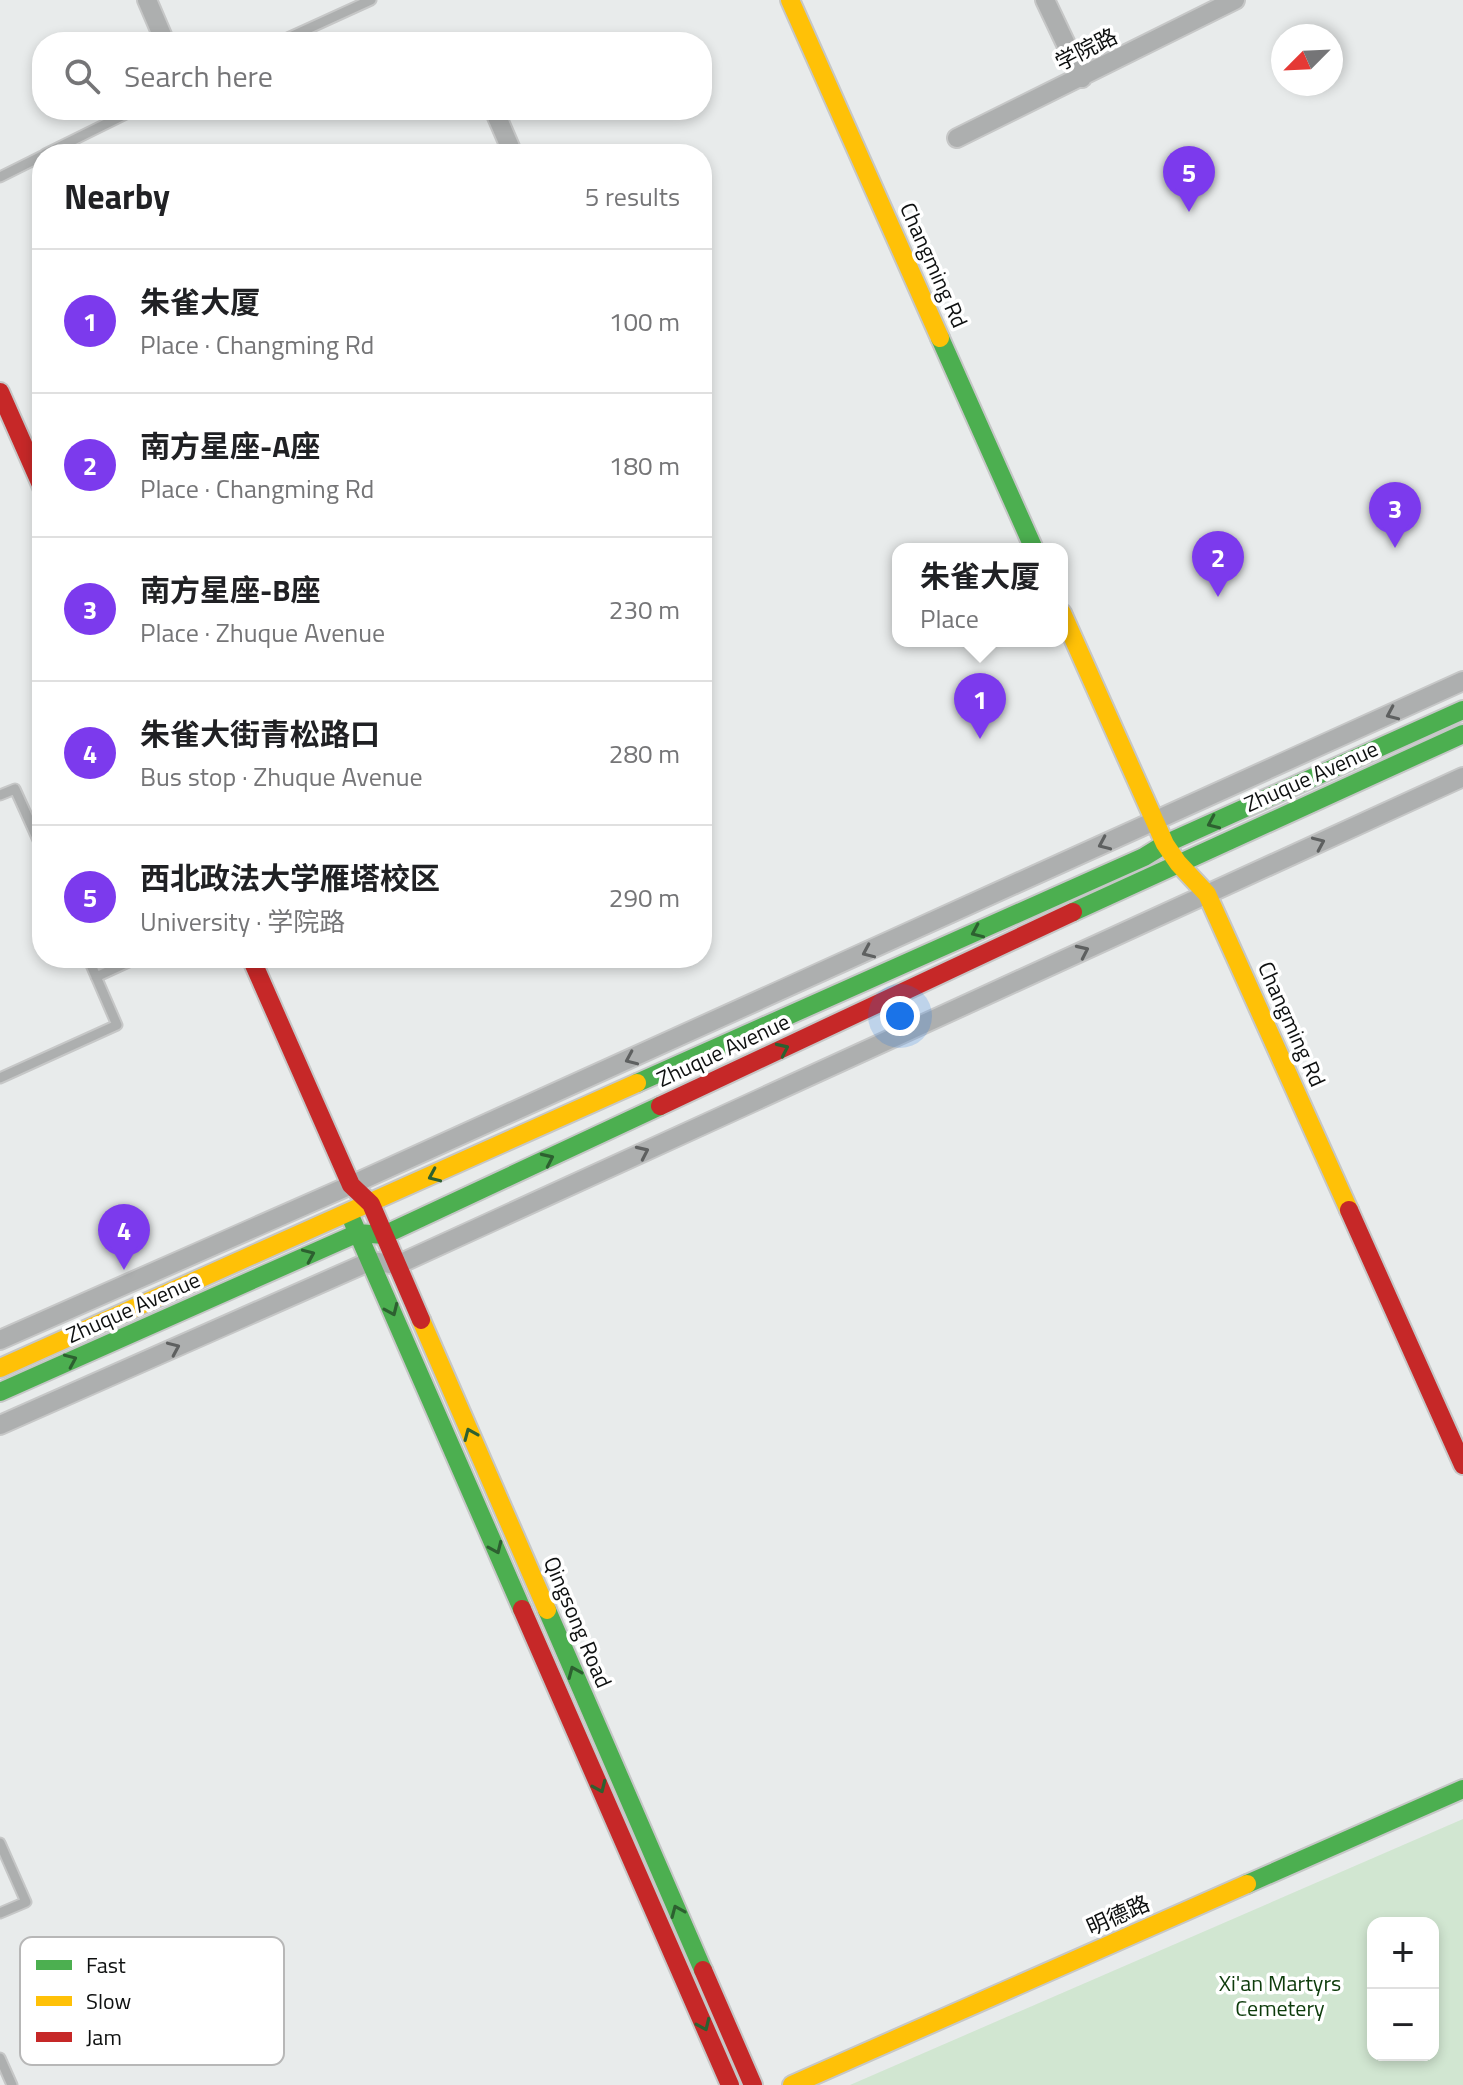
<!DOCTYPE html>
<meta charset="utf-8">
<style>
:root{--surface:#fff;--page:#f2f2f2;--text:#202124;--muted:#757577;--line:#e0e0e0;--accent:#7c3aed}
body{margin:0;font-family:"Titillium Web","Noto Sans SC",sans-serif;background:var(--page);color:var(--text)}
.controls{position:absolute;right:24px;bottom:24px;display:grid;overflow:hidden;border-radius:16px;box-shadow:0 4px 12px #0003}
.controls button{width:72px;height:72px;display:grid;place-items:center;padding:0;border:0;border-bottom:2px solid var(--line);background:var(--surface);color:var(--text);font:40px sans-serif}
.compass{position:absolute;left:1271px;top:24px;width:72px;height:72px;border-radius:50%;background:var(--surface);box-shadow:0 4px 12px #0003;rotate:246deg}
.you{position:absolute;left:900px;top:1016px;width:28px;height:28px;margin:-20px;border:6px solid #fff;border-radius:50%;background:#1a73e8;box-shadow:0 0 0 12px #1a73e833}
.badge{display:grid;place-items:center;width:52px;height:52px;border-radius:50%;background:var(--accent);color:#fff;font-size:26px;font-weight:700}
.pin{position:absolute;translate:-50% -66px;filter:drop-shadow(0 2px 4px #0008)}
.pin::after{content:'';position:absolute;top:42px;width:28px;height:24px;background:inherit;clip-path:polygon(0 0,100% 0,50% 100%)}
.popup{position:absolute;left:892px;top:543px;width:176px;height:104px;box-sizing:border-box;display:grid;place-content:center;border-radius:16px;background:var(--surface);filter:drop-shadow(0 2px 6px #0005);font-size:26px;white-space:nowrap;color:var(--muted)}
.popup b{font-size:30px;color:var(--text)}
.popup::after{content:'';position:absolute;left:50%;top:100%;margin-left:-16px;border:16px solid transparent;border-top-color:var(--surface)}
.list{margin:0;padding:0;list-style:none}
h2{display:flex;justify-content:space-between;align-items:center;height:104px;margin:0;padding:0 32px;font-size:34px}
h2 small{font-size:26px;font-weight:400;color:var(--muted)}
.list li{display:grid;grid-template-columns:52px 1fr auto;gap:24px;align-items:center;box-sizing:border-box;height:144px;padding:0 32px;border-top:2px solid var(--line)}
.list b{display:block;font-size:30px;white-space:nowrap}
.list p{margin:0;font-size:26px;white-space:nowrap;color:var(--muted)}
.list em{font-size:26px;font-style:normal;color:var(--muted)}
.icon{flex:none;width:44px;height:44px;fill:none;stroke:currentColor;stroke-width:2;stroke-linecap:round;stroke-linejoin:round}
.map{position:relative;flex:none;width:1463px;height:2085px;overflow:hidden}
.search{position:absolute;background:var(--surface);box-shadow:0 4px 12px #0003;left:32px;top:32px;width:680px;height:88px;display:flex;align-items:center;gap:20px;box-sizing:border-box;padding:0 28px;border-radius:32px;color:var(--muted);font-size:30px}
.panel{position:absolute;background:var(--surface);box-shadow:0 4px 12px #0003;left:32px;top:144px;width:680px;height:824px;border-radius:32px}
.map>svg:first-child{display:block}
</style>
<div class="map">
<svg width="1463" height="2085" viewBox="0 0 1463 2085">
<rect width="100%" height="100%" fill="#e8ebeb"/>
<path fill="#d1e6d1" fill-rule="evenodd" d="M1463,1819V2085H850ZM1373,1923H1433V2055H1373Z"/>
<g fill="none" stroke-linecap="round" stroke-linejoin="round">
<g stroke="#c6c7c7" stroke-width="13">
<path id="lane" d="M279,42L371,0
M45,154L134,110
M0,177L42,156
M0,795L15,789L42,849
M96,977L137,958
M0,1078L117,1025L88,958
M0,1843L26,1902L0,1913
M0,2058L12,2085"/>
</g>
<g stroke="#c6c7c7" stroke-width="22">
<path id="street" d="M147,0L165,42
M1045,0L1082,78
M494,110L513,154
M957,138L1235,0
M0,1340L351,1185L1463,681
M0,1425L371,1261L397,1265L1463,777"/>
</g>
<g stroke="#c6c7c7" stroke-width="22">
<path id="fast" d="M940,338L1034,549
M1073,912L1463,734
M637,1083L1144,857L1165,844L1463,710
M352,1220L522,1609
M0,1392L358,1233L384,1235L660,1106
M547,1610L703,1970
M1247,1884L1463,1789"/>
</g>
<g stroke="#c6c7c7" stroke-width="22">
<path id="slow" d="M790,0L940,338
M1062,613L1165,844L1178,863L1207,894L1349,1210
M421,1320L547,1610
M0,1368L637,1083
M792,2085L1247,1884"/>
</g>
<g stroke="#c6c7c7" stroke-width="22">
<path id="jam" d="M0,392L42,487
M251,958L351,1185L371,1204L421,1320
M660,1106L1073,912
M1349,1210L1463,1465
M522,1609L730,2085
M703,1970L753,2085"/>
</g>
<use href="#lane" stroke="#adafaf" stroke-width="9"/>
<use href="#street" stroke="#adafaf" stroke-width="18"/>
<use href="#fast" stroke="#4caf50" stroke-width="18"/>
<use href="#slow" stroke="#ffc107" stroke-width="18"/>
<use href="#jam" stroke="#c62828" stroke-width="18"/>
</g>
<defs><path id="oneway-chevron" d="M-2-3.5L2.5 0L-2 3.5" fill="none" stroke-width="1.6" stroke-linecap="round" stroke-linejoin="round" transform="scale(2)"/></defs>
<g stroke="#5e6060">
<use href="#oneway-chevron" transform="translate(1392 714) rotate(156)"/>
<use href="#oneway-chevron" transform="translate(1319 843) rotate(-24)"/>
<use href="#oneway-chevron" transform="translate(1104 844) rotate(156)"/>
<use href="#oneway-chevron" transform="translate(1083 951) rotate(-25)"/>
<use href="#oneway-chevron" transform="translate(868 952) rotate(156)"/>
<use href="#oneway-chevron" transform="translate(631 1059) rotate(156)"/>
<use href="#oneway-chevron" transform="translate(643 1152) rotate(-25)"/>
<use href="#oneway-chevron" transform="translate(174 1348) rotate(-24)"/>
</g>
<g stroke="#2d6030">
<use href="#oneway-chevron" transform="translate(1213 823) rotate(156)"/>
<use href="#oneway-chevron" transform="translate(977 932) rotate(156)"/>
<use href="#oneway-chevron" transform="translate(783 1049) rotate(-25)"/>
<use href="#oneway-chevron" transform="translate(548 1159) rotate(-25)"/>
<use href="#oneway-chevron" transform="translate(434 1176) rotate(156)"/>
<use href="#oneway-chevron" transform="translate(309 1255) rotate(-24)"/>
<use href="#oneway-chevron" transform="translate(392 1310) rotate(66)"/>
<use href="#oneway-chevron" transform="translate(71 1360) rotate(-24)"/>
<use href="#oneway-chevron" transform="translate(470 1434) rotate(-113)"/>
<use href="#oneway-chevron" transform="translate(496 1548) rotate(66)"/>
<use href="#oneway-chevron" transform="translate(574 1672) rotate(-113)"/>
<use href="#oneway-chevron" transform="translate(600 1787) rotate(66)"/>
<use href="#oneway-chevron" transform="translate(677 1911) rotate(-113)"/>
<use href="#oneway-chevron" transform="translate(704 2025) rotate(66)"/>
</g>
<g text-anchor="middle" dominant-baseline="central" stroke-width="7" stroke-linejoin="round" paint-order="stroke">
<g font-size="22" fill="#0e1010" stroke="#fff">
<text transform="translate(1086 49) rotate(-27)">学院路</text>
<text transform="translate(934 265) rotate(66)">Changming Rd</text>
<text transform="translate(1311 776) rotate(-24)">Zhuque Avenue</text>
<text transform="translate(1292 1024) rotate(66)">Changming Rd</text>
<text transform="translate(723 1050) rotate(-25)">Zhuque Avenue</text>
<text transform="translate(133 1307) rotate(-24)">Zhuque Avenue</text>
<text transform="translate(578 1622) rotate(67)">Qingsong Road</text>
<text transform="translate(1118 1915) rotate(-24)">明德路</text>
</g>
<g font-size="22" fill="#0d3b0b" stroke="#fff">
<text x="1280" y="1983">Xi'an Martyrs<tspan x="1280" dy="25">Cemetery</tspan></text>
</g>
</g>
<rect x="20" y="1937" width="264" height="128" rx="12" fill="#fff" stroke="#b7b7b7" stroke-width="2"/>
<rect x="36" y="1960" width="36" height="10" fill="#4caf50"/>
<rect x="36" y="1996" width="36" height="10" fill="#ffc107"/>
<rect x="36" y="2032" width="36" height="10" fill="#c62828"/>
<g font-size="22" fill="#0e1010">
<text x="86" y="1973">Fast</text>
<text x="86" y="2009">Slow</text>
<text x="86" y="2045">Jam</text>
</g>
</svg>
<div class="controls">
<button>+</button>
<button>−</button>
</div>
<svg class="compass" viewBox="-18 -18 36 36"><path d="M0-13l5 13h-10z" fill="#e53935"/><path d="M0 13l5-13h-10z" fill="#757577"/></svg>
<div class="you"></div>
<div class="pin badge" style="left:980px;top:739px">1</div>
<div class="popup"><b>朱雀大厦</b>Place</div>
<div class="pin badge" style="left:1218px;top:597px">2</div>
<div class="pin badge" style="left:1395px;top:548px">3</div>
<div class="pin badge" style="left:124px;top:1270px">4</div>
<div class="pin badge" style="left:1189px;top:212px">5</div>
<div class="search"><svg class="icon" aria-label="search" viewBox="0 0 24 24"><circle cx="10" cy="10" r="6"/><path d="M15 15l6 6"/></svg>Search here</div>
<section class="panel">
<h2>Nearby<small>5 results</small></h2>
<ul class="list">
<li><span class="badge">1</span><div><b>朱雀大厦</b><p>Place · Changming Rd</p></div><em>100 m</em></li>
<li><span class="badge">2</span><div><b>南方星座-A座</b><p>Place · Changming Rd</p></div><em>180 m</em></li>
<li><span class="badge">3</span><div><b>南方星座-B座</b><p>Place · Zhuque Avenue</p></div><em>230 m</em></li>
<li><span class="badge">4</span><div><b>朱雀大街青松路口</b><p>Bus stop · Zhuque Avenue</p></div><em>280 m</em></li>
<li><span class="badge">5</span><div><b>西北政法大学雁塔校区</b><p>University · 学院路</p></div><em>290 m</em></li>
</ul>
</section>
</div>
